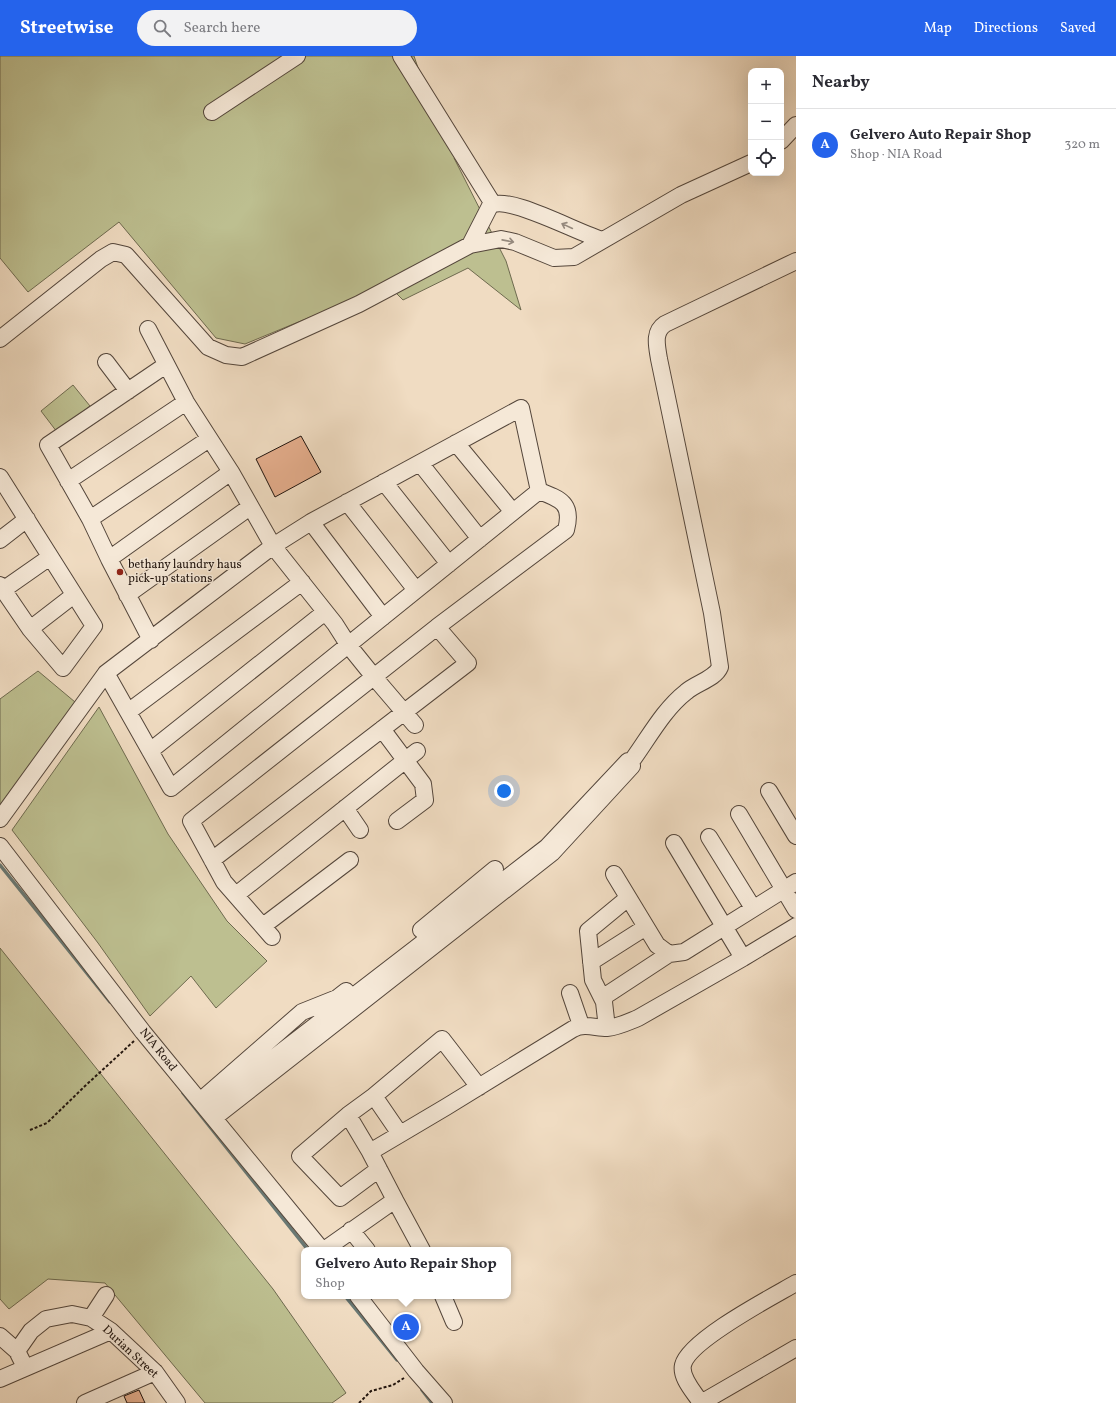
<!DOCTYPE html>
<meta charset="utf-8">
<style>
:root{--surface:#fff;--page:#f2f2f3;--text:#2b2b33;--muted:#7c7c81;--line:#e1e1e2;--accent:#2563eb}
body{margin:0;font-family:Vollkorn,serif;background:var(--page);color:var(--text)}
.controls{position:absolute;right:12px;top:12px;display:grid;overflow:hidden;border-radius:8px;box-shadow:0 4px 16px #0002}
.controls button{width:36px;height:36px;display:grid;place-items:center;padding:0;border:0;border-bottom:1px solid var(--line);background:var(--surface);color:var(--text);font:20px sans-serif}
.you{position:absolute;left:504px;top:735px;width:14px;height:14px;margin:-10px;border:3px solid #fff;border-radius:50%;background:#1a73e8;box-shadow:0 0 0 6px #1a73e833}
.badge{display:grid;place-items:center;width:26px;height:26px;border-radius:50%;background:var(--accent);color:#fff;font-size:13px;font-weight:700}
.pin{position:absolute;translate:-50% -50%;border:2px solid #fff;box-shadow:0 1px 4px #0006}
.popup{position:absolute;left:301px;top:1191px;width:210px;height:52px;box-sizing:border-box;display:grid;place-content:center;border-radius:8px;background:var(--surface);filter:drop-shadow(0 1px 3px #0005);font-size:13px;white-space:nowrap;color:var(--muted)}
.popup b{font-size:15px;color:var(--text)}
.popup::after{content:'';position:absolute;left:50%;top:100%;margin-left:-8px;border:8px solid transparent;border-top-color:var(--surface)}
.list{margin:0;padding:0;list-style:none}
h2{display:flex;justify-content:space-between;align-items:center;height:52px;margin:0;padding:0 16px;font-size:17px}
h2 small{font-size:13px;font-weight:400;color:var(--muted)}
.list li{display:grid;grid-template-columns:26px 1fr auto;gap:12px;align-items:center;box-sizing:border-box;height:72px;padding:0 16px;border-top:1px solid var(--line)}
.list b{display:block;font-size:15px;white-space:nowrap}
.list p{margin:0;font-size:13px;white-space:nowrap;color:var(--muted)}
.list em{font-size:13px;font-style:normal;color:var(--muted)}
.icon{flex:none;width:22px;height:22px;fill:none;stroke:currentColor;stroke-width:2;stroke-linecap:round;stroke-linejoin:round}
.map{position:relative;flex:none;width:796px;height:1347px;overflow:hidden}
header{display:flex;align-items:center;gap:24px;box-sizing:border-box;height:56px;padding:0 20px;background:var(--accent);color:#fff}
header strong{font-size:19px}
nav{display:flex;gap:22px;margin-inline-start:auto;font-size:14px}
.search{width:280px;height:36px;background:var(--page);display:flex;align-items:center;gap:10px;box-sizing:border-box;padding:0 14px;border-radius:22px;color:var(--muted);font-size:15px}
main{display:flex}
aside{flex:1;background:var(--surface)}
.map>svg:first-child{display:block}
</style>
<header>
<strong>Streetwise</strong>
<div class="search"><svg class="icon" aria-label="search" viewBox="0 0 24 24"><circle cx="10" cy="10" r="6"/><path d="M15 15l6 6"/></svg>Search here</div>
<nav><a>Map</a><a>Directions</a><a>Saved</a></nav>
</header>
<main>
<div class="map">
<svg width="796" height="1347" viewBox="0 0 796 1347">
<rect width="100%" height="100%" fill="#f0dcc2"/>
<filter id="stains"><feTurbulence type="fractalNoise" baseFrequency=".005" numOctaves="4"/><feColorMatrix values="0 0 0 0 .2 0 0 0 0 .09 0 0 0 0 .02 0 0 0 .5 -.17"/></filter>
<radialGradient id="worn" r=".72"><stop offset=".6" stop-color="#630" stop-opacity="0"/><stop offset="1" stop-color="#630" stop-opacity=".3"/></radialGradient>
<path fill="#bdbf90" stroke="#6e6a4f" d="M0,0H414L433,56L465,92L454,102L506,205L521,254L468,212L403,244L388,229L245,288L216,282L119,166L28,236L0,202Z
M73,329L90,350L57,376L41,355Z
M38,615L75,646L0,752V643Z
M99,651L168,778L227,865L267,905L216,952L191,920L150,960L98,887L12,774Z
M0,892L273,1233L346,1337L332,1347H205L105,1227L48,1223L9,1253L0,1243Z"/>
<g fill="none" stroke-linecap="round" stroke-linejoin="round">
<path stroke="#697873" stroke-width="3.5" d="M0,809L110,946
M183,1037L308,1194
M345,1240L397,1304
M422,1334L432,1347"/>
</g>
<path fill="#e4ad8c" stroke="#20140e" d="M301,380L321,416L275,441L256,403Z
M139,1334L145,1347H127L124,1340Z"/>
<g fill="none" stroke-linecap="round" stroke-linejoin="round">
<g stroke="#54463b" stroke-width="18">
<path id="minor" d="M401,0L493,148
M212,56L297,0
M781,85L796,69
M470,189L490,150C507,137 581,179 603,184
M148,273L186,346L231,416L273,490L335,568L349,590L374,621L415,669
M0,283L101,203L113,196L126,199L208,291L226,299L242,301L359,248L470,189L501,183L515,186L554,202L574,201L681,139L751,107
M106,306L128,335
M456,387L513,456
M420,407L480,483
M0,421L94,570L63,612L30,573L0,529
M68,425L186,346
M384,426L449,508
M347,446L416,534
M90,463L209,383
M311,466L383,561
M0,484L27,463
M109,503L231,416
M3,534L50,501
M127,539L250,451
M30,573L74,539
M151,584L109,503L90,463L48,389L166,309
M106,617L171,732L539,435
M128,656L302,526
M382,673L423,728L425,744L397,765
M150,695L325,556
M631,706C648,683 663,654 686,636C696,627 715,623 720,611L712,557L659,303C657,290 653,276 665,268L796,205
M769,735L796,780
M345,752L360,774
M739,758L796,854
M0,763L106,617L273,490L311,466L521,352L539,435
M709,781L753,852
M674,787L743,902
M0,790L143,976L322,1194
M212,804L468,607L437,571
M614,818L657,889L669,898L684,896L796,826
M236,839L417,695
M263,870L350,804
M421,874L495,813
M272,881L224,826L191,765L437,571L566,474C573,448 561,443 539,435
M591,906L646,871
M570,937L581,969
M602,942L669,898
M607,972L604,946L593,924L588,875L628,842
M374,1040L348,1059L300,1100L340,1142L379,1113
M200,1045L302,956L337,942L346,935
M207,1053L547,791L628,705L631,706L632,710L552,797L214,1062
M348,1059L370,1096
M400,1078L374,1040L442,983L479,1031
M395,1144L422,1194
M351,1174L367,1194
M324,1194L395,1144L370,1096L446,1051L573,973C585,967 595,972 607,972C618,971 628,966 638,962L743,902L796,870
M358,1240L416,1315L444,1347
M443,1240L454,1266
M91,1262L106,1239
M0,1280L17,1295L22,1305
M17,1295L31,1275L46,1263L72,1258L91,1262L111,1275L155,1316L177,1347
M0,1323L111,1275
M85,1347L155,1316
M701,1347C695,1337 680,1322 683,1309C689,1284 772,1241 796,1227
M701,1347L796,1292"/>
</g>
<path stroke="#20140e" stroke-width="2" stroke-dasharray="3 2" stroke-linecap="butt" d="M30,1074L47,1067L85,1030L134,985
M359,1347L371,1335L393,1329L404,1322"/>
<use href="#minor" stroke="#f5e8d7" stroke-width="16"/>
</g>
<defs><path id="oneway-shaft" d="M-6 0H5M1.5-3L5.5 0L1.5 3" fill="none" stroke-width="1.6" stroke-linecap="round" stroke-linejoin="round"/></defs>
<g stroke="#95897d">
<use href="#oneway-shaft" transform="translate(567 170) rotate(-155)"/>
<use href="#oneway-shaft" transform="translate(508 185) rotate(11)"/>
</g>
<circle fill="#8f2418" stroke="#f5e8d7" stroke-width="1.5" cx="120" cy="516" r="4"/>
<g text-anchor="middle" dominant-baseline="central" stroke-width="3" stroke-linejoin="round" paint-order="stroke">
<g font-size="12" fill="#20140e" stroke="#f5e8d7" text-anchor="start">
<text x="128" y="509">bethany laundry haus<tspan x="128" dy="14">pick-up stations</tspan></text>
</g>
<g font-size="12" fill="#20140e" stroke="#f5e8d7">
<text transform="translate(158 994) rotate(51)">NIA Road</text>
<text transform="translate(130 1296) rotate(43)">Durian Street</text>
</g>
</g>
<rect width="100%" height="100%" filter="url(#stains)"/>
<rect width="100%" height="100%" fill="url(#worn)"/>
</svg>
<div class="controls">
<button>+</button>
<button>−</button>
<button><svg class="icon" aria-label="locate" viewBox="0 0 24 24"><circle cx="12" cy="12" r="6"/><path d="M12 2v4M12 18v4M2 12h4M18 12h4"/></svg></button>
</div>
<div class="you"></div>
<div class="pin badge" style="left:406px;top:1271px">A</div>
<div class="popup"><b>Gelvero Auto Repair Shop</b>Shop</div>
</div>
<aside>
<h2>Nearby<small></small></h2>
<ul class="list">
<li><span class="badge">A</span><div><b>Gelvero Auto Repair Shop</b><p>Shop · NIA Road</p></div><em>320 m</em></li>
</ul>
</aside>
</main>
